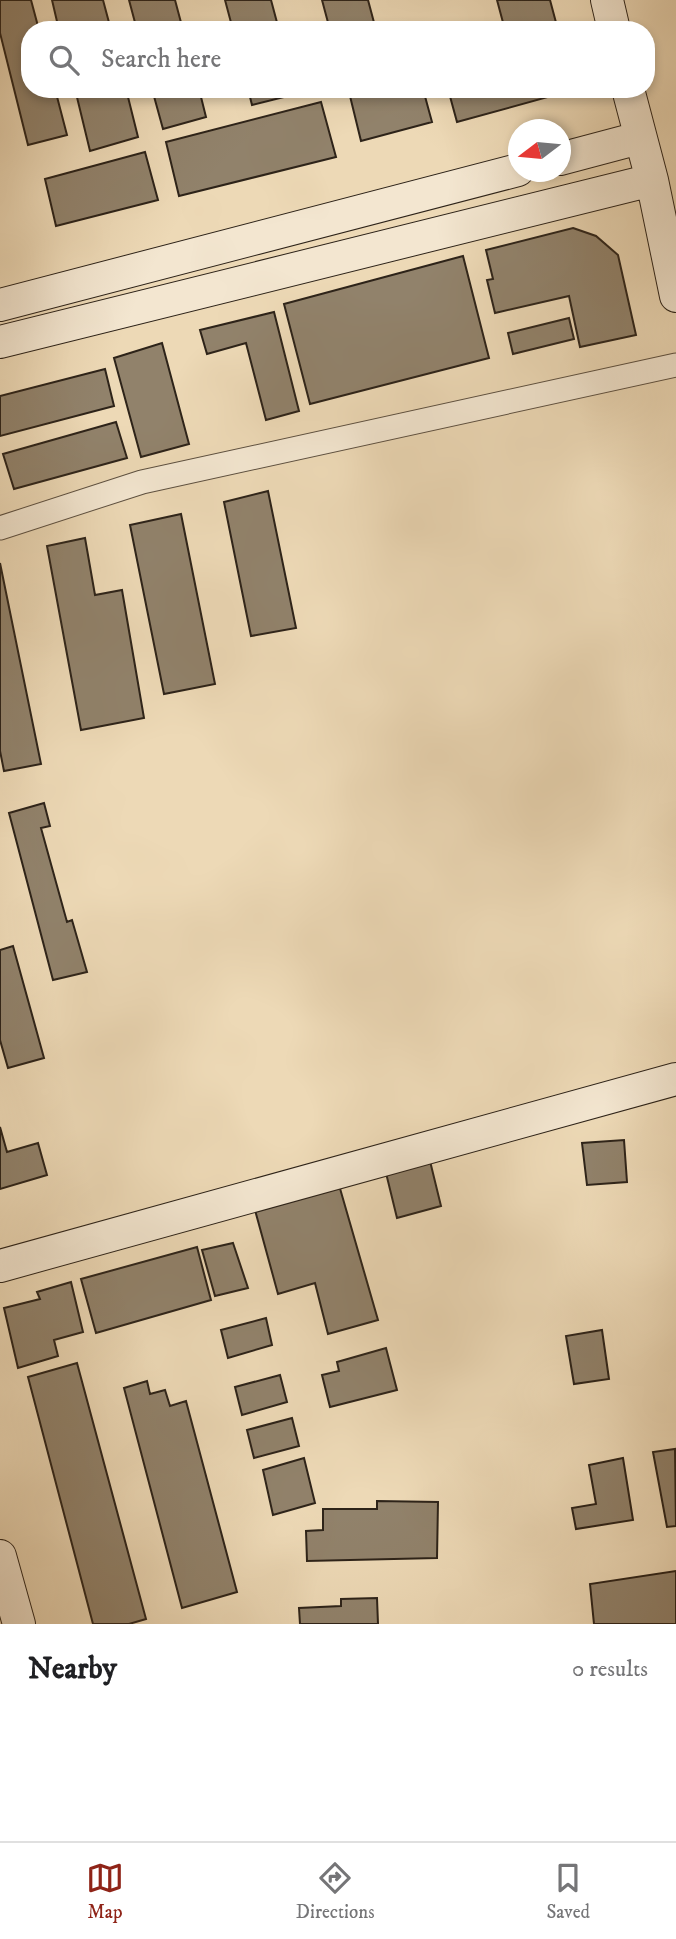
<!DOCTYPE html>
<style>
:root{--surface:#fff;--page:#f2f2f2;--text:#202124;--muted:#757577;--line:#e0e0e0;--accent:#8f2418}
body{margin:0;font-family:"IM FELL DW Pica",serif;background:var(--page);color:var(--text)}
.compass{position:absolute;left:508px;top:119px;width:63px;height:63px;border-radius:50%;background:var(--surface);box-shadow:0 4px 10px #0003;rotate:254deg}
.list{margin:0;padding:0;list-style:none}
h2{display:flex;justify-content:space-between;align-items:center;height:91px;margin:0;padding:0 28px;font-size:30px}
h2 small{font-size:23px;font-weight:400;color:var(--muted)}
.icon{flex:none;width:38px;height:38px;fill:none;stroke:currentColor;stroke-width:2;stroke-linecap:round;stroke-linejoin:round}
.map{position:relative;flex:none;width:676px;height:1624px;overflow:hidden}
.search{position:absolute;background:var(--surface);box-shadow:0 4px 10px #0003;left:21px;right:21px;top:21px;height:77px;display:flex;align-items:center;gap:18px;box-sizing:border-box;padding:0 24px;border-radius:28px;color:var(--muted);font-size:26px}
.sheet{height:217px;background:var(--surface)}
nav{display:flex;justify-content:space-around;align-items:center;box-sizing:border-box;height:98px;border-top:2px solid var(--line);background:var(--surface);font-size:19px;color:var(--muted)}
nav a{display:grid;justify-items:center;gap:4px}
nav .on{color:var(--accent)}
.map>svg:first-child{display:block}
</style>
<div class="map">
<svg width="676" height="1624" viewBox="0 0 676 1624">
<rect width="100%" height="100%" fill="#edd9b6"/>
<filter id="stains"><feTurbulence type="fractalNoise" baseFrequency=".00286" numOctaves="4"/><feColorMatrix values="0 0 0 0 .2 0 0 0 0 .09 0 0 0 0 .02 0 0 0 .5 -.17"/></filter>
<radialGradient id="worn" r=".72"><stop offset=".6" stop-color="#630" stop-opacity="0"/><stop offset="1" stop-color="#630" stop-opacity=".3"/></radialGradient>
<path fill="#91826b" stroke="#2d2319" stroke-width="2" d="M0,0H31L39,30H30V89H55L67,135L28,145L0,33Z
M52,0H103L111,30H59Z
M129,0H175L183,30H137Z
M225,0H271L279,30H233Z
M322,0H368L376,30H330Z
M497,0H550L558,30H505Z
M75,89H126L138,137L90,151Z
M152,89H199L206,117L163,129Z
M248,89H295L296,94L252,105Z
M361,89H423L432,122L361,141L349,92Z
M448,89H553L548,97L457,122Z
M321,102L336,157L179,196L166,142Z
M145,152L158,200L56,226L45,179Z
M573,228L596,236L618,255L636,335L580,347L569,296L495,313L487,280L493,279L486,250Z
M463,256L489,358L310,404L284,304Z
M274,312L299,411L266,420L246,343L207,354L200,330Z
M569,318L574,339L513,354L508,333Z
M162,343L189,444L141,457L114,358Z
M105,369L114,406L0,436V396Z
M116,422L127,458L14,489L3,454Z
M268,491L296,628L251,636L224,502Z
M181,514L215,684L164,694L130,525Z
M85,538L95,595L122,590L144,718L81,730L47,546Z
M0,563L41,764L4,771L0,751Z
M44,803L50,826L41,828L67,922L72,920L87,972L53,980L9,813Z
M13,946L44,1058L8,1068L0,1040V950Z
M0,1127L7,1152L38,1143L47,1175L0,1189Z
M624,1140L627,1182L587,1185L582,1143Z
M430,1161L441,1206L397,1218L386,1173Z
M339,1185L378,1320L328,1334L315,1283L278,1294L255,1210Z
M233,1243L248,1288L215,1296L202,1250Z
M197,1247L211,1300L96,1333L81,1279Z
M71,1282L83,1332L54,1340L58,1356L18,1368L4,1308L40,1299L37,1292Z
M266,1318L272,1345L228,1358L221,1330Z
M602,1330L609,1379L574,1384L566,1336Z
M386,1348L397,1390L330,1407L322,1375L339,1371L337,1362Z
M77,1363L146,1619L129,1624H93L28,1377Z
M280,1375L287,1402L242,1415L235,1387Z
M147,1381L150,1394L165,1390L170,1406L186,1401L237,1592L182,1608L124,1388Z
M292,1418L299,1446L254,1458L247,1430Z
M675,1449L676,1526L667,1527L653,1452Z
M304,1458L315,1503L273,1515L263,1470Z
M623,1458L633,1520L576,1529L572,1508L596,1504L589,1465Z
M377,1501L438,1502L437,1558L307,1561L306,1531L323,1530V1509H377Z
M676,1571V1624H594L590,1584Z
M377,1598L378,1624H300L299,1608L341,1606V1599Z"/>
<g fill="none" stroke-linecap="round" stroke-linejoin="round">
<g stroke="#5d5040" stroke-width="25">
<path id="street" d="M0,528L142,482L676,365"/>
</g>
<g stroke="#2d2319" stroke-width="34">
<path id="secondary" d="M607,0L614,30
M628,89L652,180L676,296
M560,159L639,138
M0,305L518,170
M0,342L652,180
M0,1266L676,1079
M0,1556L19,1624"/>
</g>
<use href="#street" stroke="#f3e6d0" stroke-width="23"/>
<use href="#secondary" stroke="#f3e6d0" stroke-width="32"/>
</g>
<rect width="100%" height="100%" filter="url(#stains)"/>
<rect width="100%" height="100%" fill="url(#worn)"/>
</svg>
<svg class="compass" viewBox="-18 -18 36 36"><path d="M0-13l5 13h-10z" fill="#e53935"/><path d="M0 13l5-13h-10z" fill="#757577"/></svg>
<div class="search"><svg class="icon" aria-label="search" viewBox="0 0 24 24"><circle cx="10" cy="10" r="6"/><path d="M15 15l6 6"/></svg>Search here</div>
</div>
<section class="sheet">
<h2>Nearby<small>0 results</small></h2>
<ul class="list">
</ul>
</section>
<nav>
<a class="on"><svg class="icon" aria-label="map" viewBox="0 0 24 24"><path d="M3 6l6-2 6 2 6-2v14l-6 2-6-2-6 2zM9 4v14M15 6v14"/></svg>Map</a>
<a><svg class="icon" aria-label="directions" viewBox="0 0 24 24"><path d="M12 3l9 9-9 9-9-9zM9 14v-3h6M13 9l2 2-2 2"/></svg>Directions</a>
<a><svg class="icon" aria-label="saved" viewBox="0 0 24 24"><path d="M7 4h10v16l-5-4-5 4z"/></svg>Saved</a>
</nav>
